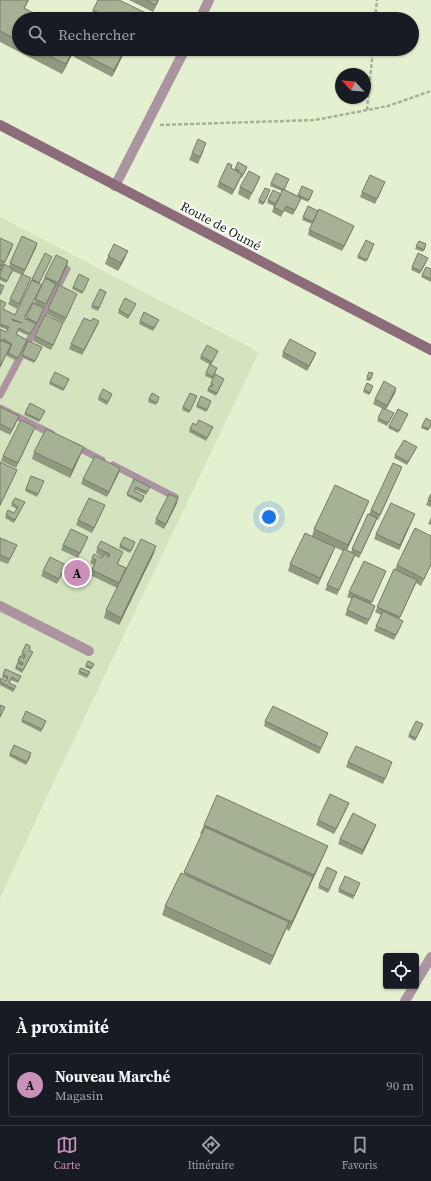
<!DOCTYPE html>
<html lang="fr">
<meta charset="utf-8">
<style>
:root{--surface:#171b24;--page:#242831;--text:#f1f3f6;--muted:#9ea1a6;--line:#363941;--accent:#cb90b7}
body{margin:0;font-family:"Source Serif 4",serif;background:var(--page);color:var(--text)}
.controls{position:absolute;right:12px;bottom:12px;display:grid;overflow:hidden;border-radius:4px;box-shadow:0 1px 3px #0004}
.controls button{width:36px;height:36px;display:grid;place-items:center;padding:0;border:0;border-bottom:1px solid var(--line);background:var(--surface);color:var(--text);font:20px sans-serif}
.compass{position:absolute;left:335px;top:68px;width:36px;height:36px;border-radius:50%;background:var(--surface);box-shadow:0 1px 3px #0004;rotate:296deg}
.you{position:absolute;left:269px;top:517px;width:14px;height:14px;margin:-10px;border:3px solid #fff;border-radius:50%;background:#1a73e8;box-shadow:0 0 0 6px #1a73e833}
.badge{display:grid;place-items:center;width:26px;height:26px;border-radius:50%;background:var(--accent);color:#111;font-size:13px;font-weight:700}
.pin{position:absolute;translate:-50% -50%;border:2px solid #fff;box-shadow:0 1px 4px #0006}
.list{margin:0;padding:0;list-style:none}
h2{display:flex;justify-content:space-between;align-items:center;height:52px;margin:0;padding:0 16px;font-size:17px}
h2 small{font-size:13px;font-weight:400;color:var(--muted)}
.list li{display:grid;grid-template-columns:26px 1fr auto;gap:12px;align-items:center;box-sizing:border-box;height:64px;margin:0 8px 8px;padding:0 8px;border:1px solid var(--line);border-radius:4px}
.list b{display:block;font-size:15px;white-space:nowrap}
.list p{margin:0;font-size:13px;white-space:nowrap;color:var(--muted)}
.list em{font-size:13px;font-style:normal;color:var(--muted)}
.icon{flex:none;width:22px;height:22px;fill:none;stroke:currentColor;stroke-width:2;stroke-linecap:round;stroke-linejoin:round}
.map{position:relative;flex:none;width:431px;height:1001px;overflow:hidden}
.search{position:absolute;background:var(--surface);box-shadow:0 1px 3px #0004;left:12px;right:12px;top:12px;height:44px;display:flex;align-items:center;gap:10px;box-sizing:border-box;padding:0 14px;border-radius:22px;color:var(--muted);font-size:15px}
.sheet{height:124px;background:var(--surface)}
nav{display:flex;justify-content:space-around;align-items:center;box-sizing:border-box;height:56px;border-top:1px solid var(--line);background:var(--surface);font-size:11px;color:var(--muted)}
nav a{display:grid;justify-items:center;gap:2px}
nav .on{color:var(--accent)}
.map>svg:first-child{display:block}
</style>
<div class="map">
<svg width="431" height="1001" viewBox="0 0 431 1001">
<rect width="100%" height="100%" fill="#e3f1d1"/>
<path fill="#d4e4bf" d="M0,217L259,352L48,794L0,898Z"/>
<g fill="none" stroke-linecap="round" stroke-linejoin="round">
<path stroke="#a6b298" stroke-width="2.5" stroke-dasharray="4 2" stroke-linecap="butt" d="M375,19L377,0
M367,110L373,49
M160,125L315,120L388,106L431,91"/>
<path stroke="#ab949f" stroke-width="7" d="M0,395L67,269
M0,408L52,434
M75,446L102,460
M113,465L175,497"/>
<path stroke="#ab949f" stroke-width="10" d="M200,19L209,0
M115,186L185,49
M0,606L89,651
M416,982L431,957
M405,1001L414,986"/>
<path stroke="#8c6b7a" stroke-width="10" d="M0,125L431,350"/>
</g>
<path fill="#8e997f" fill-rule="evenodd" d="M0,0L19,19V49H75L62,74L0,42Z
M129,0H159L153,12Z
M93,10L149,19H92V18L90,17Z
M76,49H126L112,77L74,57Z
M204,150L198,164L189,160L192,153Z
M238,162L247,167L242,178L241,177L232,195L217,187L219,182L235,170Z
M260,177L257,184L249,200L238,194L240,187Z
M271,183L298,196L302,186L312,194L308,202L301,199L293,215L284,211L281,217L272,212L274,206L267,203L268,200L281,194L282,191L270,186Z
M383,187L375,204L360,197L362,192Z
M269,193L263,205L258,203L259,200Z
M308,206L318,211L312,224L302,220Z
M354,226L342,251L308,235L309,230Z
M0,238L12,249L4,264L9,267L10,263L37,243L23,275L31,278L17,309L8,304L22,275L13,271L6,283L0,280V274L3,267H2L0,272Z
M419,241L426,244L423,252L415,249Z
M373,247L366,262L357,258L358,256Z
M45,253L39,284L41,286L45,277L67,266L56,288L55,287L36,325H35L29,336L18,331L17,334L26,342L17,361L7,356V353L0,368V329L6,332L8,330L0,327V300L3,309L15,315ZM39,291L34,303H33L26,319L24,318Z
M108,256L125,258L118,271L105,264Z
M428,258L420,274L411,270L412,267Z
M431,269V282L421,277L422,275Z
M89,279L82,294L72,289L73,287Z
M106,292L98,311L91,308L92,305Z
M77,294L64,323L46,314L48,309Z
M135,306L128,319L118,313L119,310Z
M91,321H99L97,326L82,355L69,349L71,344Z
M140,321L158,322L153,331L139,324Z
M61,328L51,350L33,341L35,336Z
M42,347L34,363L21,357L22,355Z
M218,351L211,365L200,359L201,356Z
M283,352L316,353L314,358L307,371L282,357Z
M216,370L212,379L205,376L206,373Z
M369,372L373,373L370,381L366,380Z
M69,379L63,391L49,384L50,382Z
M224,379L216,396L207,391L211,383Z
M396,388L395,393L386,409L393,415L387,426L377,421L383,409L373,404L375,399Z
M372,389L369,395L363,392L364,390Z
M112,394L107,405L98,400L99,397Z
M197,396L189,413L182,410L183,407Z
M201,396L210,404L206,412L196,407Z
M159,397L156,405L148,402L149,399Z
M0,407L17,421L10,435L0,430Z
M45,411L39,422L24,415L25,413Z
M408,414L398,433L388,428L389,426Z
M426,418L431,424L428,431L421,428Z
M196,425L213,427L206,441L189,432L190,429Z
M33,432L16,468L1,461L3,456Z
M416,449L407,465L394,458L395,455Z
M34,452L81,454L70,478L32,459Z
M120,468L107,497L81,484L83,479Z
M400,472L378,520L377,519L359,558L355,556L337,595L325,590L343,551L334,547L332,554L318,585L288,571L290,564L312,536L314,529L366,508L347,550L351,552L371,510Z
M31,476L44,481L37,497L25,491Z
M134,479L150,487L146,495L135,490L134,491L144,496L141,503L127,496Z
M431,494V507L426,505Z
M25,502L14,523L5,518L8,510L14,513L17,509L11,506L12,503Z
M177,503L164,529L155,524L156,519Z
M105,505L92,533L76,525L78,520Z
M431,517V525L428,524Z
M413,519L399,550L374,539L376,534Z
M0,538L17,545L8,564L0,561Z
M86,542L78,558L61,550L63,545Z
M120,545H134L130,553L119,548Z
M97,548L121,557L118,564L126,568L117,588L90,575L94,565L90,563L92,558H102V557L96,553Z
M154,553L119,625L104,618L106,610Z
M397,565H431L421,586L416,583L399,619L401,626L394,640L374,631L381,615L375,612Z
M64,570L57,584L41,576L43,571Z
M386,571L371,604L375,606L367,625L345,615L352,599L347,597L349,592Z
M30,651L33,652L22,673L15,669L20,656L24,658V657L21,656L22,653Z
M88,661L94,664L91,670L85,667Z
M81,668L90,672L87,678L78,674Z
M5,669L21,676L18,683L11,680L9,683L15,689L13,692L0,685V680L6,681L7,680L2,677Z
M22,720L45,724L41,732L21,722Z
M265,721L328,733L319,754L264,726Z
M422,727L415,741L408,737L409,735Z
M10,754L31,756L26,765L9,756Z
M348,762L390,767L383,784L346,767Z
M349,803L334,834L316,825L318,820Z
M204,825L324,855L289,931L286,929L270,965L162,915L165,906L184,874L202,834H200Z
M374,830L362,855L338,844L340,839Z
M327,867L337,872L328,893L318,888Z
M345,876L359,886L353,899L338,892Z"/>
<path fill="#747d68" d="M28,0H29L20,17L24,8Z
M158,0H159L153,12L156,5Z
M73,49H75L62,74L66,64Z
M125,49H126L112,77L114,70Z
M242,174L240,179L232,195L234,190Z
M354,226L352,231L342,251L344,246Z
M37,243L36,248L23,275L25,270Z
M128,251L125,258L118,271L121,263Z
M68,261L67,266L56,288L58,283Z
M31,278L29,283L17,309L19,304Z
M56,284L54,289L44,309L46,304Z
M99,321L97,326L82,355L84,350Z
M63,323L61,328L51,350L53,345Z
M316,353L314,358L307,371L309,366Z
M396,388L395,393L385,411L387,406Z
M19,416L17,421L10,435L12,430Z
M35,427L33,432L16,468L18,463Z
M84,447L81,454L70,478L72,470Z
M402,467L400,472L378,520L380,515Z
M120,468L119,473L107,497L109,492Z
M17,470L15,475L0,506V505Z
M178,498L177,503L164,529L166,524Z
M369,501L366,508L346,552L348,545Z
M105,505L103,510L92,533L94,528Z
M415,514L413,519L399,550L400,545Z
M377,518L375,523L359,558L361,553Z
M156,546L154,553L119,625L121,618Z
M335,547L332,554L318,585L320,578Z
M66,565L64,570L57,584L59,579Z
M417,580L415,585L398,622L400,617Z
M349,803L347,808L334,834L336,829Z
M376,825L374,830L362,855L363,850Z
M328,846L324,855L311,884L314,875Z
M313,877L310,886L289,931L292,922Z
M289,922L285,932L270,965L273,956Z"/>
<path fill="#a5b294" stroke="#747d68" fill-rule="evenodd" d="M0,0H28L24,8L45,19H19V41L0,31Z
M98,0H119L150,15L148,19H111L93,10Z
M146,0H158L156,5Z
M94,16L99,19H92Z
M35,49H73L66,64Z
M76,49H125L114,70L76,50Z
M198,139L206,143L200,157L192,153Z
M238,162L247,167L243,175L241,174H242L238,172L239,170L235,169Z
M228,163L232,165L231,168L242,174L234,190L219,182Z
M249,171L260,177L252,193L240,187Z
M276,173L289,179L284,190L271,183Z
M370,175L385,182L377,199L362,192Z
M302,186L313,191L309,200L298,195Z
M265,188L270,190L264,203L259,200Z
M283,189L301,198L295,210L286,206L283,212L274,207Z
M273,190L281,194L276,204L268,200Z
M308,206L318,211L313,222L303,217Z
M319,209L354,226L344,246L309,230Z
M22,236L37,243L25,270L10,263Z
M0,238L13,244L5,262L0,260Z
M366,240L374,244L367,260L358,256Z
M419,241L426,244L424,250L416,246Z
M114,244L128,251L121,263L108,256Z
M45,253L52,257L39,283L32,279Z
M418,253L428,258L421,271L412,267Z
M56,255L68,261L58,283L45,277Z
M4,264L13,269L7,281L0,277V274Z
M0,265L3,266L0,271Z
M426,267L431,269V279L422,275Z
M22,274L31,278L19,304L10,299Z
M79,274L89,279L83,292L73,287Z
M45,278L56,284L46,304L35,299Z
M32,280L42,285L24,318L36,324L30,334L19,328L16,334L27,340L18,358L8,353L12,344L3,339L2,341L1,340L0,342V329L6,332L9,327L0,324V300L6,303L3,309L15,315ZM12,319L22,323L12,320Z
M0,284L4,286L0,295Z
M59,285L77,294L66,318L48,309Z
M100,289L106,292L99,308L92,305Z
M125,298L136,304L129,316L119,310Z
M33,303L44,308L37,323L26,317Z
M144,312L159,320L154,328L140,321Z
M45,315L63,323L53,345L35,336Z
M84,318L91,321L93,318L99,321L84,350L71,344Z
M290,339L316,353L309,366L283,352Z
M1,340L11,345L0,367V342Z
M28,341L42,347L35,361L22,355Z
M207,345L218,351L212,362L201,356Z
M210,364L217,368L213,377L206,373Z
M55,372L69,379L64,389L50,382Z
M369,372L373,373L371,379L367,377Z
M215,374L224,379L217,393L208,389L210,386L212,387L213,384L211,383Z
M384,381L396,388L387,406L375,399Z
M367,383L373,386L370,393L364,390Z
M103,389L112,394L108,402L99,397Z
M152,393L159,397L157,403L149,399Z
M190,393L197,396L190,411L183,407Z
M201,396L211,401L207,410L197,405Z
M30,403L45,411L40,420L25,413Z
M0,407L19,416L12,430L0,424Z
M383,408L394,413L388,423L378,418Z
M398,409L408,414L399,431L389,426Z
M426,418L431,421V424L429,429L422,426Z
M21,420L35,427L18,463L3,456Z
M199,420L213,427L207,438L190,429L193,423L196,425Z
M46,429L84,447L72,470L34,452Z
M404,440L417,447L408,462L395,455Z
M95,456L120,468L109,492L83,479Z
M0,462L17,470L0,505Z
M393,463L402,467L380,515L371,510Z
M31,476L44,481L38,494L26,489Z
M134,479L150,487L147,492L136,487L134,491L144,496L142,501L127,494Z
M335,485L369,501L348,545L314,529Z
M169,494L178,498L166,524L156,519Z
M431,494V501L428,500Z
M15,498L25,502L15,520L6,515L8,510L14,513L18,507L12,503Z
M89,498L105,505L94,528L78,520Z
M391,503L415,514L400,545L376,534Z
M368,514L377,518L361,553L352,549Z
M415,528L431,536V564L424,579L397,565Z
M71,529L88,537L80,553L63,545Z
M305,533L335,547L320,578L290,564Z
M124,537L135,542L131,551L120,545Z
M0,538L17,545L10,559L0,555Z
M141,539L156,546L121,618L106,610Z
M101,541L123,552L117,564L126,568L119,583L92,570L96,560L92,558L94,554L102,558L104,554L109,557L110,554L97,548Z
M344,549L355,554L339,590L327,585Z
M50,557L66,565L59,579L43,571Z
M364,561L386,571L372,602L349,592Z
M394,569L417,580L400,617L377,607Z
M353,596L375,606L369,620L347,610Z
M383,611L403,621L396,635L376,626Z
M26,644L30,646V651L33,652L23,670L16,667L18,663L22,665L23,663L18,661L20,656L24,658L25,655L22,653Z
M88,661L94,664L92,668L86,665Z
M81,668L90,672L88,675L79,671Z
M5,669L21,676L18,681L12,677L9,683L16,686L14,689L0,682L1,678L6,681L8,677L3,675Z
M0,705L5,707L0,717Z
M273,706L328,733L321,748L265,721Z
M26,711L46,721L42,729L22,720Z
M416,721L423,724L416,738L409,735Z
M14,745L31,753L27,762L10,754Z
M356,746L392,762L385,779L348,762Z
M330,794L349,803L336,829L318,820Z
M217,795L328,846L314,875L204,825Z
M353,813L376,825L363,850L340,839Z
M205,827L313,877L292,922L184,872Z
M327,867L337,872L329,890L319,885Z
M181,873L289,922L273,956L165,906Z
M345,876L360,883L354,896L339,889Z"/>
<g text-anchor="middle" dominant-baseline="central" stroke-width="4" stroke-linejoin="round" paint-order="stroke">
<g font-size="13" fill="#1b2015" stroke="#fff">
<text transform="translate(221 226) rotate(28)">Route de Oumé</text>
</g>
</g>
</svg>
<div class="controls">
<button><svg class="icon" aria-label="locate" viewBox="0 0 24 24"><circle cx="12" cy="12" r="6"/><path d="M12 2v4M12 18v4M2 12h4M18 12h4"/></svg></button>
</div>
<svg class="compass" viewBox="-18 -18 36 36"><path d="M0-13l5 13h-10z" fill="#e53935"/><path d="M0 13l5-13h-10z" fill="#9ea1a6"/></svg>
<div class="you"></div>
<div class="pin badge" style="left:77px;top:573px">A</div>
<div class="search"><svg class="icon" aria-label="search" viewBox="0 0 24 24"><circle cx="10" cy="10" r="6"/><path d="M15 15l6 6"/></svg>Rechercher</div>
</div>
<section class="sheet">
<h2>À proximité<small></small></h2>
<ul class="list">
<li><span class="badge">A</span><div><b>Nouveau Marché</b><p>Magasin</p></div><em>90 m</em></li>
</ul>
</section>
<nav>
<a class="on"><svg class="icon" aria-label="map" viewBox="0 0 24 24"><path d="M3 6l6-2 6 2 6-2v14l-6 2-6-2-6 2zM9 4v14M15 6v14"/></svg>Carte</a>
<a><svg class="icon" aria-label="directions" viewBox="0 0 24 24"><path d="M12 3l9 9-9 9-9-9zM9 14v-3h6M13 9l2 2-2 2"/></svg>Itinéraire</a>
<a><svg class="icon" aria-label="saved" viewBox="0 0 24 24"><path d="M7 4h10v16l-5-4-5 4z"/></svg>Favoris</a>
</nav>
